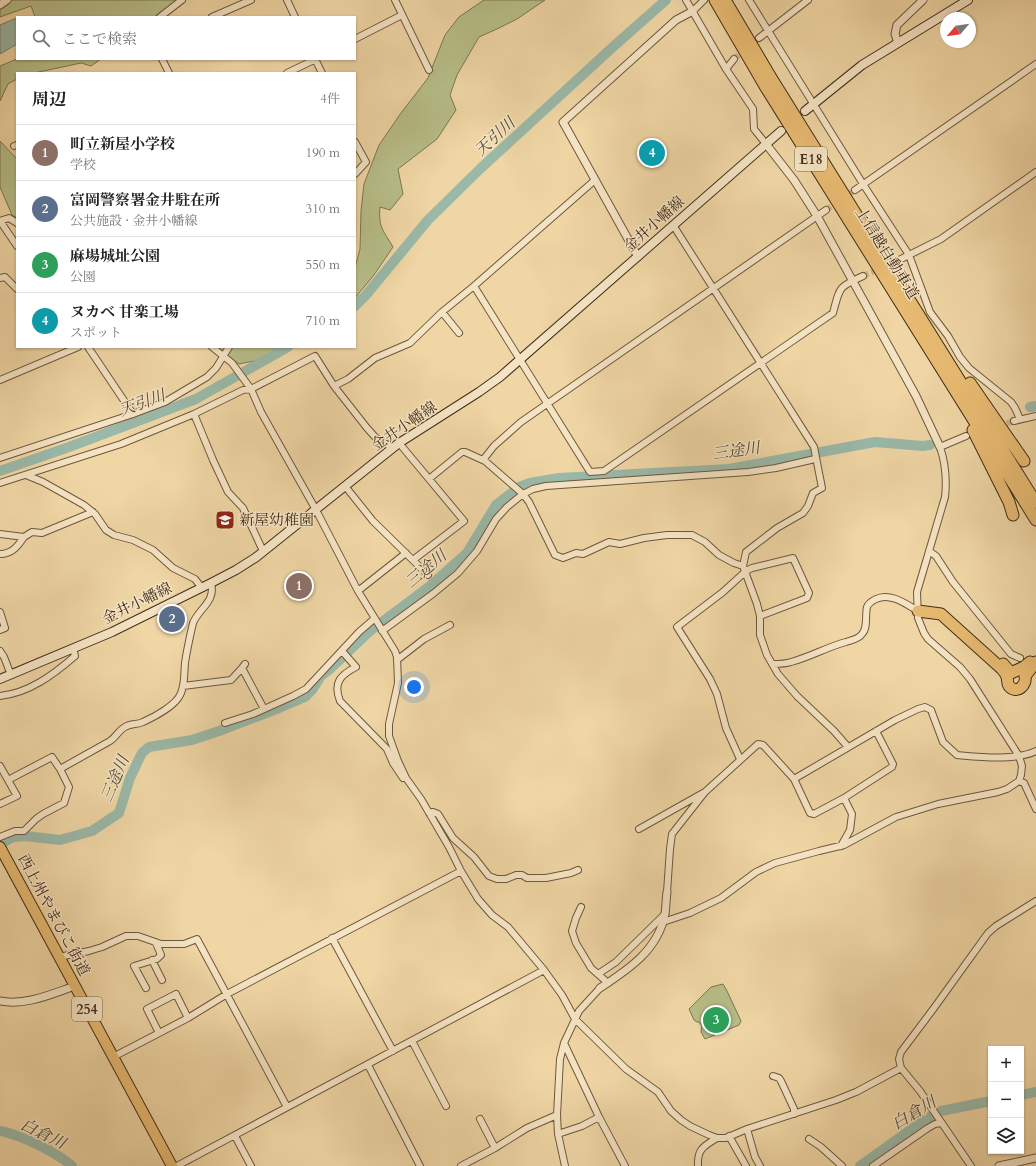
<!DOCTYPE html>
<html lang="ja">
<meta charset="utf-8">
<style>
:root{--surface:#fff;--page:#f6f6f6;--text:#222;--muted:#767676;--line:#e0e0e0;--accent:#0b8043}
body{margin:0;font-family:Cardo,"Noto Serif JP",serif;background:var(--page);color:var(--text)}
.controls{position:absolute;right:12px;bottom:12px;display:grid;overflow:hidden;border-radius:0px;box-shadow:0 1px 3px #0004}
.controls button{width:36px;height:36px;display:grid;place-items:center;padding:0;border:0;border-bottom:1px solid var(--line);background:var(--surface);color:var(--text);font:20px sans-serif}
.compass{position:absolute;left:940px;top:12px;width:36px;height:36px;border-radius:50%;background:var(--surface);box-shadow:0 1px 3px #0004;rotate:241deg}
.you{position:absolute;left:414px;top:687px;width:14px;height:14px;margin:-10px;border:3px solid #fff;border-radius:50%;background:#1a73e8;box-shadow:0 0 0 6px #1a73e833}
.badge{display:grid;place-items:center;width:26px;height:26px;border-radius:50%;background:var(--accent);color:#fff;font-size:13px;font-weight:700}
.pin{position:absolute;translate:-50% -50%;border:2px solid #fff;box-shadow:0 1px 4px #0006}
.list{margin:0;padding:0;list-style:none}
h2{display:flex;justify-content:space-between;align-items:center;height:52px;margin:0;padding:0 16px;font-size:17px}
h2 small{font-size:13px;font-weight:400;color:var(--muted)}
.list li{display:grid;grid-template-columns:26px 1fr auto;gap:12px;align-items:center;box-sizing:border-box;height:56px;padding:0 16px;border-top:1px solid var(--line)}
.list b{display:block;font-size:15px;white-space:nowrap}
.list p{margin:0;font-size:13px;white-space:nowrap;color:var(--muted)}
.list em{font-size:13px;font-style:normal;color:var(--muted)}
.icon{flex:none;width:22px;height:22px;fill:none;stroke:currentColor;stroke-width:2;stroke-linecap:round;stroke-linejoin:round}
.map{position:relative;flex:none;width:1036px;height:1166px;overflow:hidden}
.search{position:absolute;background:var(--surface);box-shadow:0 1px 3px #0004;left:16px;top:16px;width:340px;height:44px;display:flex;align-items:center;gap:10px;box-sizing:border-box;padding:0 14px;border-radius:0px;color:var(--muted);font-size:15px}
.panel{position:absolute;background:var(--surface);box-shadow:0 1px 3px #0004;left:16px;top:72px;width:340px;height:276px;border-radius:0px}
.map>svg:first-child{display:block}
</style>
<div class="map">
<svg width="1036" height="1166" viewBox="0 0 1036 1166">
<rect width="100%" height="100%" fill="#f0d6a5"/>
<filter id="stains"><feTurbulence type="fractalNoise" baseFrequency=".005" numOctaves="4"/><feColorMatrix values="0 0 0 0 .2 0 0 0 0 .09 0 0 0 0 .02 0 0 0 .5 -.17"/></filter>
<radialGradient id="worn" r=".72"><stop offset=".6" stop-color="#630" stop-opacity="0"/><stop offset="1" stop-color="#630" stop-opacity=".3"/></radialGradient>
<path fill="#b7be88" stroke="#7c7651" d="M0,0H178L154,17H35L31,6L0,17Z
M484,0H545L517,19L499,28L479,37L457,75L450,95L456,110L437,139L398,169L403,194L390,210L380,207C378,227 383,230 393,247L374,275L355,298V268L360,249L361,211L364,184L379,145L401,113L428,78L445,35L459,17Z
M17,59H101L91,66L81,63L34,73H17V79L8,84L0,101V66Z
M0,141L17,159V218L12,215L0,187Z
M216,347H281L259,360L239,364Z
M723,984L727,991L741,1021L739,1025L705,1039L701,1032L702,1026L699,1022H697L694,1020L689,1009L711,987Z"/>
<path fill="#9ab9a9" stroke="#778170" d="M14,19H17V44L0,54V25Z"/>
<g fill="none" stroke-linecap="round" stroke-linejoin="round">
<path stroke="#9ab9a9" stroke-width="10" d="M355,306L366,295L428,220L481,168L614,46L666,0
M1030,407L1036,406
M0,471L69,447L196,399L288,347
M0,846L7,840L14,837L25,836L60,840L92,831L119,813L130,778L138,761L142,753L149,747L192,740L219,731L279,708L305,697L312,690L321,676L329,670L370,631L430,586L467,553L496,505L519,487L530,483L559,478L729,469L875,442L923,446L930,445
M1021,1095L1036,1092
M0,1131C21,1135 56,1152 72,1166
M860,1166L924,1120L941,1111L991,1101"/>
<path stroke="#cdb489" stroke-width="6" stroke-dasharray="6 3" stroke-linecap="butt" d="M734,59L759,38
M826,210L855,190
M863,276L897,261
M998,426L1014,421"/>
<g stroke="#6e573d" stroke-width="8">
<path id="minor" d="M287,0L295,17
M395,0L429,70
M686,0L726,69L753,109L754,129L766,144
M749,0L863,184L909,255L930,312L948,336L960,357L969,368L1011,402L1015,408L1020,419
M693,11L704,0
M160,17L182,0
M212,17L251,0
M759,38L808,0
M355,39L402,15
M162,59L169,73
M315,59L322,73
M726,69L734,59
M287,73L316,59
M355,142L366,162L355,174
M14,146L17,145
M855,190L1036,64
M0,221L17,246
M0,221L9,218L17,223
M673,225L814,447L822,488L813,493L808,506L803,513L777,528L746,552L743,566L757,604L760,616V635L767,655L778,674L797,696L834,731L848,747
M897,261L941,239L1036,172
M0,278L5,277L17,289
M474,286L590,472L604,471L833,313C840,287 838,287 863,276
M442,312L459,333
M88,347L133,414
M212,347L232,363L251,389L261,412L316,510L358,591L395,651L397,657L398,683L389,724V736L398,761L406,778L421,799L449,847L461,871L478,899L492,915L508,927L544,970L562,995L575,1019L626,1069L658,1092L671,1111L681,1120L690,1126L709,1135L717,1138H726L747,1129L836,1100L856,1092L901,1068
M0,380L78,347
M334,386L348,379L375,358L410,343L442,312L474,286L595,180
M194,414L213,460L228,492L243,508L263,551
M1014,421L1036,416
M0,458L133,414L165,402L207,377L216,368L229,347
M483,460L494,446L521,422L826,210
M26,475L43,482L84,505L95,514L106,530L114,535L133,540L153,550L173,568L195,579L201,587
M0,483L121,444L194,414L243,390L251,389L315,356L334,386L367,428L376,438L393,448
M345,486L373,521L428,575
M0,534L24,537L32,532L42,533L93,512
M929,551L936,556L953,582L1011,654L1020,658
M0,554C12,554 18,546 24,537
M413,560L464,521L429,479
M743,566L734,563L719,555L705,542L692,535H667L644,538L620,544L609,542L583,554L576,553L563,558L555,555L529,502L523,494L533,489L546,486L748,472L776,468L815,459
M358,591L406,553
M0,612L5,628L0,630
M382,631L434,593L458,573L477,551L496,519L507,507L523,494L485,461L465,452H462L429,479L399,443
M0,651L4,657L11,675
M342,651L356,667C340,675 333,683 340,701L387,749L393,763L403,778
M397,660L424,639L450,625
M773,664C779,664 785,664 791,662C810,657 827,647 846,642C852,640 859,639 862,634C868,628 865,615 867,607C868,604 872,601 876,599C890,592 906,604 918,611
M242,668L264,709
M183,686L231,680L242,668L245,664
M0,696C29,693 53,675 75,656L73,648
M225,723L253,714L293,696L306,689L359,632L374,619
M740,759L726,728L717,694L710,679L677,627L723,592L746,571L752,568L793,558L809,593L807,598L760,616
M0,766L17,796L0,804
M794,779L810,813L814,814L844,798L892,767L893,764L876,731
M8,780L52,757L60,769
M1019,781L1024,783L1036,809
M429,813L433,812L438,814L453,838L474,857L489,876L497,879H506L516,875H522L527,878H546L571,873L578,870
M639,829L703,793
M0,837L15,831H24L36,819L43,814L64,803L69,787L60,769L110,741C116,737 119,730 125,727C131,723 137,725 143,722C154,717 177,705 181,693C185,683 184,673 185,663C187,649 190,636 193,623C199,608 216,602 211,583
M841,846L850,830L852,814L844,798
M667,892L670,849L672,834L705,792L758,744L763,745L794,779L895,720L918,709L925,707L931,710L943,742L957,755C980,757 1015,761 1036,751
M581,907L576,918L572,931L576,943L591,968L608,983
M663,922L690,913L721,898L756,872L775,863L819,851L844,845L896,817L938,804L998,792L1007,789L1019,781L1021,775L1022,766L1019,756L970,679L960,667L928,639L924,633L918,618L917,592L945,497C947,479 946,465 940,447L966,436
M332,938L393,1051
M59,957L89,951L102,947L126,936H138L161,944H184L197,939L287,1107
M152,960L162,980
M598,974L616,962L665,914
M146,988L134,966L157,959L161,955L156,943
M159,1033L147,1009L176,994L188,1018
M412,1041L446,1106
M564,1043L599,1117L625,1166
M113,1057L188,1018L227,994L461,871
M368,1065L420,1166
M773,1076L779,1078L781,1081L794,1109V1114
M480,1119L495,1148
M747,1129L755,1157L760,1166
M558,1134L582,1126L599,1117
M235,1136L251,1166
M729,1136L746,1166
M809,1139L821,1147L842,1166
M177,1166L544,970
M461,1166L495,1148L527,1128L557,1115
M565,1166L558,1134L557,1115L560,1059L564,1043L579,1011L600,988
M698,1166C697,1149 704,1146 717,1138
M873,1166L928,1128L935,1124L941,1123
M971,1166L920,1091L901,1068L899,1059L901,1052L934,1008L988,933L996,926L1036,901"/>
</g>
<g stroke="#6e573d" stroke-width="9">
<path id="tertiary" d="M0,5L7,0
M898,43L895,34L897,25L923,0
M766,144L794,180L817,216L916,396L940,447
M638,257L563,122L676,20L693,11
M600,988C629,969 658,950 665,914C666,907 666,899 667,892
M0,1001C26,1006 51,994 75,986
M999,1166L1036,1158"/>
</g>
<g stroke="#422d1a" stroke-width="10">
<path id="secondary" d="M805,111L862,65L968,0
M0,679L112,632L211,583L236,570L255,558L399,443L479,392L500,377L781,131"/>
</g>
<g stroke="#422d1a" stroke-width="12">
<path id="trunk" d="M0,847L172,1166"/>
</g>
<g stroke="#422d1a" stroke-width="13">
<path id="motorway" d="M715,0L765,86L1036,520
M725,0L773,81L1036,503
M970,383L1024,461
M973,430L1009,502L1013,515
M918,611L941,614L1002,669C1004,671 1006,674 1007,677C1008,680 1007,683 1009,686C1017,695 1027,685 1025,676L1036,662
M1003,664L1011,673L1024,667L1030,662"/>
</g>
<use href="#minor" stroke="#f5e4c4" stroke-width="6"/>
<use href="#tertiary" stroke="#f5e4c4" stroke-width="7"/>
<use href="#secondary" stroke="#f5e4c4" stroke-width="8"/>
<use href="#trunk" stroke="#e8bb72" stroke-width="10"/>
<use href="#motorway" stroke="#e8bb72" stroke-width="11"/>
</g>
<defs>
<g id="school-square" transform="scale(1)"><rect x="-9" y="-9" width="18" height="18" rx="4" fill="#8f2418" stroke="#f5e4c4"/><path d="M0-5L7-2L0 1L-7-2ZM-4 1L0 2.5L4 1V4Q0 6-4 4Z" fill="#fff"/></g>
</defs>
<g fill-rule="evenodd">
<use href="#school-square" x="225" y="520"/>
</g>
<g text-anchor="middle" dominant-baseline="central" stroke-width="3" stroke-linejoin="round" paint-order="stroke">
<g fill="#f5e4c4" stroke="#78644d" stroke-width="1">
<rect x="795" y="147" width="32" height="24" rx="3"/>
<rect x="72" y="997" width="30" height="24" rx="3"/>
</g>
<g font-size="14" font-weight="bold" fill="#422d1a">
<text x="811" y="159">E18</text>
<text x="87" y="1009">254</text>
</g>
<g font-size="15" fill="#422d1a" stroke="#f5e4c4">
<text transform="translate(654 224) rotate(-42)">金井小幡線</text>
<text transform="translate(887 253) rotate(58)">上信越自動車道</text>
<text transform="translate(404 426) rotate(-34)">金井小幡線</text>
<text transform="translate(137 603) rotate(-26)">金井小幡線</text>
<text transform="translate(54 915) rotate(62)">西上州やまびこ街道</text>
</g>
<g font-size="15" fill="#422d1a" stroke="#f5e4c4" text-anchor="start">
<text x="239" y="520">新屋幼稚園</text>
</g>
<g font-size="16" font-style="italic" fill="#544937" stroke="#f5e4c4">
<text transform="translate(495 137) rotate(-43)">天引川</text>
<text transform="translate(142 403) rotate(-20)">天引川</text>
<text transform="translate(736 451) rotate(-8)">三途川</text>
<text transform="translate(426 569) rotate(-40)">三途川</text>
<text transform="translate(115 779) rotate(-67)">三途川</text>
<text transform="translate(914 1113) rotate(-31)">白倉川</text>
<text transform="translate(43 1134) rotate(26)">白倉川</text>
</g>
</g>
<rect width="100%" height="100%" filter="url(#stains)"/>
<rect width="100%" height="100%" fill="url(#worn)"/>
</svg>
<div class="controls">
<button>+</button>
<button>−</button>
<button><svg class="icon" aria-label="layers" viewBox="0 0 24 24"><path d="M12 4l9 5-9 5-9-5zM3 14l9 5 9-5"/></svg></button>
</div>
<svg class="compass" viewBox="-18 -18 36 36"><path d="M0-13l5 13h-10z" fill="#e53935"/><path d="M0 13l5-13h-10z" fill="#767676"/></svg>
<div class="you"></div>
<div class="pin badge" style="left:299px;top:586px;background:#8d6e63">1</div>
<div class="pin badge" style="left:172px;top:619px;background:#5c6f8a">2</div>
<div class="pin badge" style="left:716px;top:1020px;background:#2e9e5b">3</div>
<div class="pin badge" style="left:652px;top:153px;background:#0f9aa8">4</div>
<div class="search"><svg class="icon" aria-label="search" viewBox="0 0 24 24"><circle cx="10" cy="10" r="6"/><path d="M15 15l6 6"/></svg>ここで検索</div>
<section class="panel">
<h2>周辺<small>4件</small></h2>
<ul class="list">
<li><span class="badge" style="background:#8d6e63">1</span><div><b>町立新屋小学校</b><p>学校</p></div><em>190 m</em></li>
<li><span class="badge" style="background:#5c6f8a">2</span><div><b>富岡警察署金井駐在所</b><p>公共施設 · 金井小幡線</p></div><em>310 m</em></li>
<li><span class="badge" style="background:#2e9e5b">3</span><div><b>麻場城址公園</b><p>公園</p></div><em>550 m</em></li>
<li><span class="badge" style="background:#0f9aa8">4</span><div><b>ヌカベ 甘楽工場</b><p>スポット</p></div><em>710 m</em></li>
</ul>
</section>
</div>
